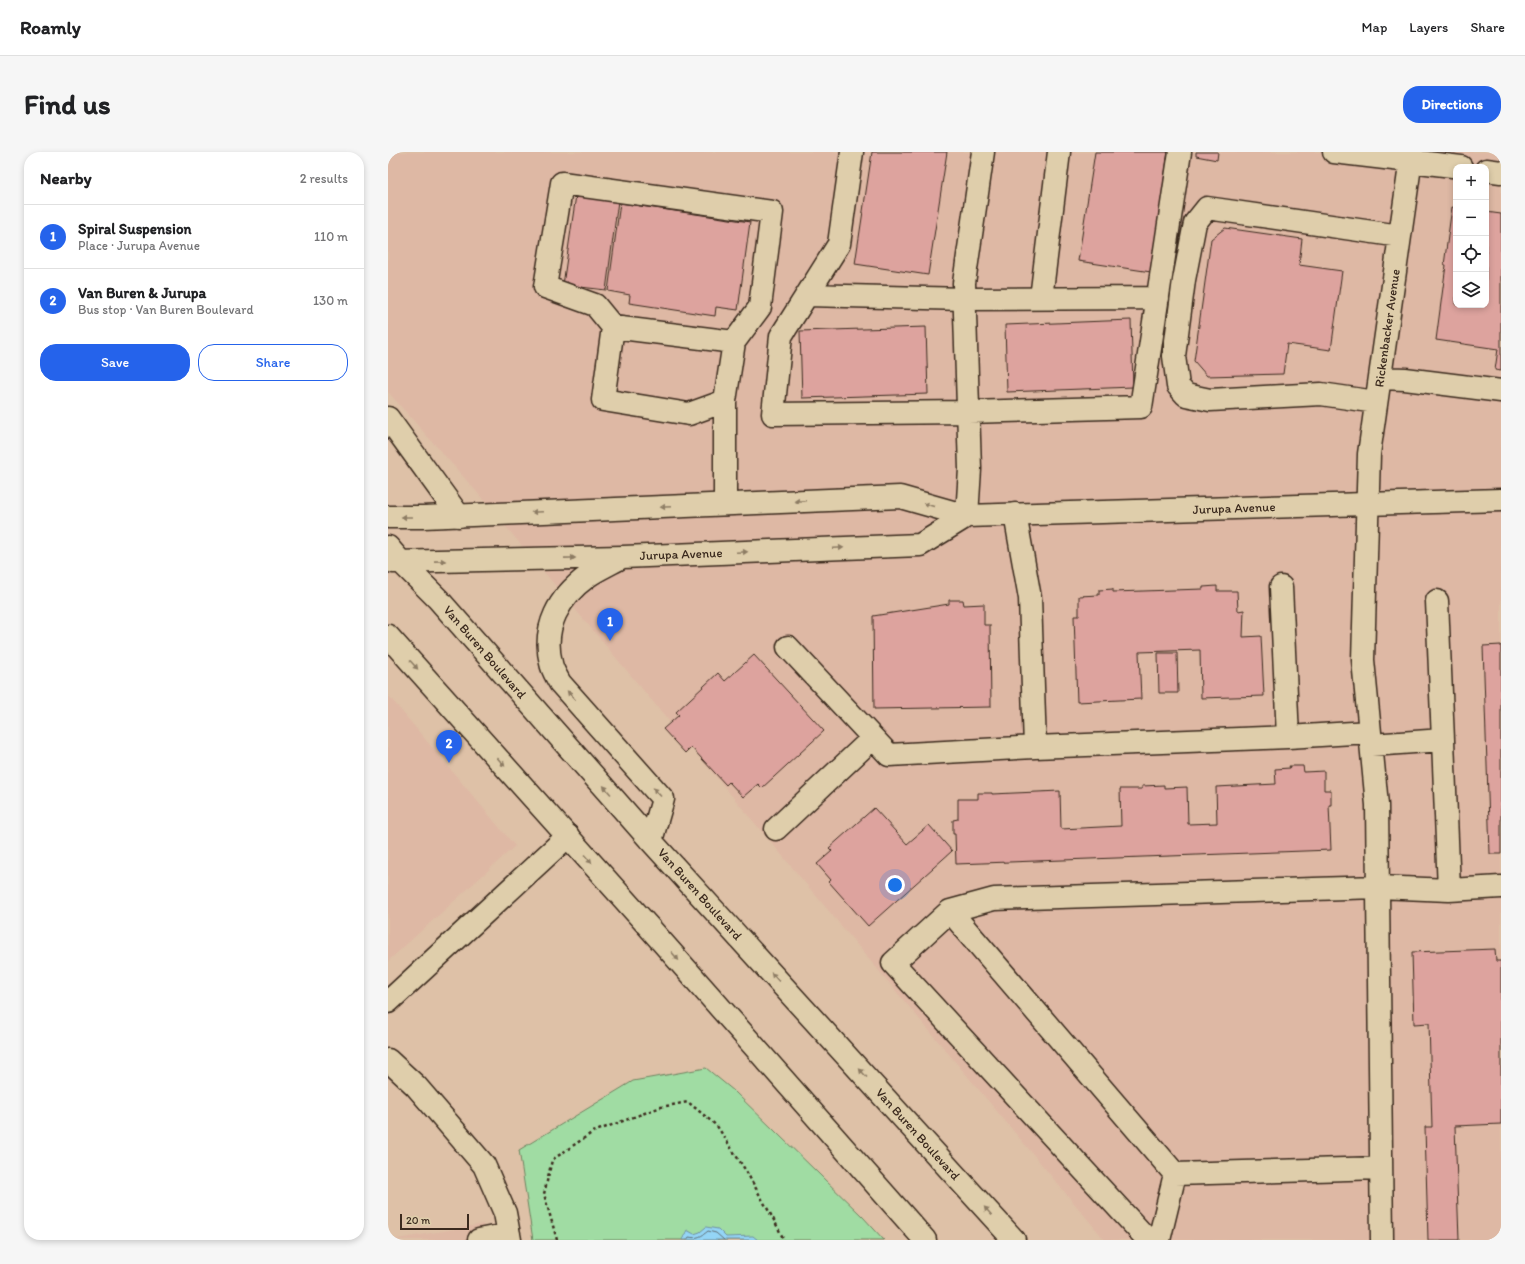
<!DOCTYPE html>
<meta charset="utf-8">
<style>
:root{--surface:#fff;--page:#f6f6f6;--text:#202124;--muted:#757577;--line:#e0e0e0;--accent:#2563eb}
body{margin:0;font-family:Itim,sans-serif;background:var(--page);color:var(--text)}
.controls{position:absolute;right:12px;top:12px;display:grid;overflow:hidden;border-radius:8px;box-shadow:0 2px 6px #0003}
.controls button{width:36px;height:36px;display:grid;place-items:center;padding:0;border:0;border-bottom:1px solid var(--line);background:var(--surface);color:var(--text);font:20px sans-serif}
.scale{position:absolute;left:12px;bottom:10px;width:69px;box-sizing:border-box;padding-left:4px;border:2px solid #3b2a1e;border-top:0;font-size:11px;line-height:14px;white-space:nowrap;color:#3b2a1e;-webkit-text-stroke:3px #dfceab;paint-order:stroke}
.you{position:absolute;left:507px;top:733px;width:14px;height:14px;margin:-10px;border:3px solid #fff;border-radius:50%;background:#1a73e8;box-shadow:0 0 0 6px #1a73e833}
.badge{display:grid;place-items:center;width:26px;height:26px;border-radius:50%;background:var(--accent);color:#fff;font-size:13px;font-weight:700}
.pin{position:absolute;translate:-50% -33px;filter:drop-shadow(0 1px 2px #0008)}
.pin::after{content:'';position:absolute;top:21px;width:14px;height:12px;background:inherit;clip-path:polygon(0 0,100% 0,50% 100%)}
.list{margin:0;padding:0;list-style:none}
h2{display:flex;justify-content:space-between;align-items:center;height:52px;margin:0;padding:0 16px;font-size:17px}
h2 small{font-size:13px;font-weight:400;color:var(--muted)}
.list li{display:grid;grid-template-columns:26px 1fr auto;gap:12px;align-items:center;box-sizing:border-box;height:64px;padding:0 16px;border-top:1px solid var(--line)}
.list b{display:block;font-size:15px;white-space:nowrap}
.list p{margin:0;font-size:13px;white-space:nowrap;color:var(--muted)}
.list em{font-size:13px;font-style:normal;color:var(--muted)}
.actions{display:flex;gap:8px;padding:12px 16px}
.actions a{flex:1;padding:9px 0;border:1px solid var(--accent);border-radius:16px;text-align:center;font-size:14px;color:var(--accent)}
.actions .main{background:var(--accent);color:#fff}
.icon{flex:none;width:22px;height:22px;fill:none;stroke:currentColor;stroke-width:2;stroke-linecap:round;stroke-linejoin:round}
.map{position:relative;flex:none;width:1113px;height:1088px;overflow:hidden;border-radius:16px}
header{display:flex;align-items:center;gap:24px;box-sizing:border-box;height:56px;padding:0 20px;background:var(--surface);border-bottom:1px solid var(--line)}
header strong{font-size:19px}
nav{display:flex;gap:22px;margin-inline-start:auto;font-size:14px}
.intro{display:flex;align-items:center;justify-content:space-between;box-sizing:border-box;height:96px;padding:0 24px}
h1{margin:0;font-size:28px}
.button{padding:10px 18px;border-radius:16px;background:var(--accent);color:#fff;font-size:14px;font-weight:700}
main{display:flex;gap:24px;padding:0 24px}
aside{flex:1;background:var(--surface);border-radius:16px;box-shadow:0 2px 6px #0003}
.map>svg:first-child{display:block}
</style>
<header>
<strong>Roamly</strong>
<nav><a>Map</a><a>Layers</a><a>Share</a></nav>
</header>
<div class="intro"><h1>Find us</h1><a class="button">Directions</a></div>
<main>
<aside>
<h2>Nearby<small>2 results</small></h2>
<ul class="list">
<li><span class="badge">1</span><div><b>Spiral Suspension</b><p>Place · Jurupa Avenue</p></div><em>110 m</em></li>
<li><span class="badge">2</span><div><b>Van Buren &amp; Jurupa</b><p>Bus stop · Van Buren Boulevard</p></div><em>130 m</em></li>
</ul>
<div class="actions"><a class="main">Save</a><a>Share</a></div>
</aside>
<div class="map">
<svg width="1113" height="1088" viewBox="0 0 1113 1088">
<rect width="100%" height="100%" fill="#dec1a7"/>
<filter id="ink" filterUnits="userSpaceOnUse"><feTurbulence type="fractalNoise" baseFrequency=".025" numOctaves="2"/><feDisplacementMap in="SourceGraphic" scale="8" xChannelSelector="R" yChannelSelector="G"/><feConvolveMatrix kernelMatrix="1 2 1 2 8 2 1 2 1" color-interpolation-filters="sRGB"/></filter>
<g filter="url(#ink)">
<path fill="#deb8a4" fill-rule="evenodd" d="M0,0H1113V1088H717L88,339L0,240ZM1068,15H1098V153H1068Z
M0,543L127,694L0,809Z
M95,1072L98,1088H4Z"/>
<path fill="#a0dca3" stroke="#6e8360" d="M318,916L346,939L475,1065L496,1088H145L131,998L245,929Z"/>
<path fill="#94d5f6" stroke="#7091a0" d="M318,1075L330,1077L338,1085L365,1084L370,1088H294L299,1078L306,1082L312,1080Z"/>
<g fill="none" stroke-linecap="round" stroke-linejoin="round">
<path stroke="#5f6e74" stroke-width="1" d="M299,1088L301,1085C309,1087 314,1084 320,1079L328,1081L336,1088"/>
</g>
<path fill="#dda39e" stroke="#3b2a1e" d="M484,0H559L540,123L467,112Z
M707,0H780L763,120L690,109Z
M808,0H830L829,8L808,4Z
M188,43L230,49L218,138L175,133Z
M232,51L362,70L350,158L328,155L327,164L241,151L242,143L220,139Z
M1064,55L1068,56V153H1098V60L1113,62V219L1107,218L1110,197L1048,188L1058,113H1056Z
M837,76L914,87L911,113L954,119L943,198L899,192L895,222L819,224L806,209L823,87Z
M743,168L745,235L619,240L617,173Z
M538,175L540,242L414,246L412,179Z
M829,434V439H849L850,459L856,458L855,485L873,484L876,544L813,546L812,498L751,500L753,547L689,550L686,464H691V444L711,443V438L725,437V440L815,437V435Z
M561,448H575L576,453L596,452V473H602L603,555L486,557L485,464L561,452Z
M1113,493V702H1102L1095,494Z
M770,501H789L790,541H771Z
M366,503L436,579L374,636L370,632L355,645L341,630L338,633L303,595L297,601L275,577L291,563L288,560L330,521L337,529Z
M901,614H915L916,620L936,619V638H943V653H941L943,698L568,712L567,682H565V668L570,667V647H590V641H604V642L672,639L673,677L733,674L732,637H754V634L776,633V636L799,635L800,672L829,671L828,635L888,632L887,617L902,616Z
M486,656L519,692L541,673L564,699L480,774L441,730L443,728L429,712L444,699L441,696Z
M1107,797L1108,809H1113V972L1067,974L1071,1088H1040L1037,975H1044L1041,871L1026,872L1024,800Z"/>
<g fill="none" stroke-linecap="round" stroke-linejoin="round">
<g stroke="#3b2a1e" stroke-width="25">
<path id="minor" d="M464,0L451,92L393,184L385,262L580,260L753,255L792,0
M946,0L1073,15
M1098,18L1113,20
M419,143L577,147L770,146
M653,146L671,0
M225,175L207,153L157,135L174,31L384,60L372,155L346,190
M992,226L1017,227L1113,239
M988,250L933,242L822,248L798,243L790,234L786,204L796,128L807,71L819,56L1012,84
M0,266L71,364
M337,352V249L346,190L225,175L215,248L301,262L337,249
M627,362L642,446L647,595L900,585L981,580
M579,364L582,317L576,131L595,0
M893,435L900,585
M400,495L501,603L647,595
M1055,588L1061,738L1113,735
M983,593L1055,588L1049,449
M388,677L485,586
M562,759L787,1022
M0,850L180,684
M0,908L28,934L96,1013L117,1061L122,1088
M91,1088L121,1082
M760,1088L505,811L562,759L606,747L990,735L1061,738
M771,1088L787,1022L993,1016
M994,1088L989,653L975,508L981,302L1024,0"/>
</g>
<g stroke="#3b2a1e" stroke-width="25">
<path id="major" d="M0,365H35L512,345L579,364L1113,348
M0,395L13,410L50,447L263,689L626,1088
M232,406C222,412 210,417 200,424C171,445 154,475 163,511C164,518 169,525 172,531L275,647L263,689
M5,410L235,405L532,393L579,364
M0,484L260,774L537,1088"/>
</g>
<path stroke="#3b2a1e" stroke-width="2.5" stroke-dasharray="3 3" stroke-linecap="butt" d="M169,1088L156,1042L164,1008L205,980L273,955L300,950L329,974L358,1019L387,1070L396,1088"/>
<use href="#minor" stroke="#dfceab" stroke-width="22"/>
<use href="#major" stroke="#dfceab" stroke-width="22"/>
</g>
<defs><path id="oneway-solid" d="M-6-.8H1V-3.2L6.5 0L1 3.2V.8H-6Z"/></defs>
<g fill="#8d7c64">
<use href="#oneway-solid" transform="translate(412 349) rotate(178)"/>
<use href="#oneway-solid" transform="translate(541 353) rotate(-164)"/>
<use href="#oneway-solid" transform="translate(278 355) rotate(178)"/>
<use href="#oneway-solid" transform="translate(149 360) rotate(178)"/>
<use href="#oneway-solid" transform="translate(19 365) rotate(180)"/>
<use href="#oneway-solid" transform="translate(450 396) rotate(-2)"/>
<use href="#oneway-solid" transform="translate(354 400) rotate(-2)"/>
<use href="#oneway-solid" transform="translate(182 406) rotate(-1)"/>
<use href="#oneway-solid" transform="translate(52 409) rotate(-1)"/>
<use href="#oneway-solid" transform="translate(26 513) rotate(48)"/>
<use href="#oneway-solid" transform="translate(183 543) rotate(-132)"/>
<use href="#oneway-solid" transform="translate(113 610) rotate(48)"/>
<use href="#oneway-solid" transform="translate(219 638) rotate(-131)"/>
<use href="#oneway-solid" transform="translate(269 640) rotate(-132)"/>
<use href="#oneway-solid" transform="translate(200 707) rotate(48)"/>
<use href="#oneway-solid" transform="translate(287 804) rotate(49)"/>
<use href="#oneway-solid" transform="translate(387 825) rotate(-132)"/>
<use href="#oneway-solid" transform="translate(475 921) rotate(-132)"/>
<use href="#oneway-solid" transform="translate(600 1059) rotate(-132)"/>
</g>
</g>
<g text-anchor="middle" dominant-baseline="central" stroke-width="3" stroke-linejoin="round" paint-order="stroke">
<g font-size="13" fill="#3b2a1e" stroke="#dfceab">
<text transform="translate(999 176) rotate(-82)">Rickenbacker Avenue</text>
<text transform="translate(846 356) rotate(-2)">Jurupa Avenue</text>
<text transform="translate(293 402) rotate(-2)">Jurupa Avenue</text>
<text transform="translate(97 500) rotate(49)">Van Buren Boulevard</text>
<text transform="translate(312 742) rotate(48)">Van Buren Boulevard</text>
<text transform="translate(530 982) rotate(48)">Van Buren Boulevard</text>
</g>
</g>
</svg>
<div class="controls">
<button>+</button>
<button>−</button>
<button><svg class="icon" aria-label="locate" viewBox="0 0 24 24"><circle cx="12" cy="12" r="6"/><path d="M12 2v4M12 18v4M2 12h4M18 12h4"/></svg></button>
<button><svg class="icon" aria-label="layers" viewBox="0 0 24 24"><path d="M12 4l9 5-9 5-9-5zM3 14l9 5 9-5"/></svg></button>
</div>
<div class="scale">20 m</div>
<div class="you"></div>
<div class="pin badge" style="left:222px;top:489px">1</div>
<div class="pin badge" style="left:61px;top:611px">2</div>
</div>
</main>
